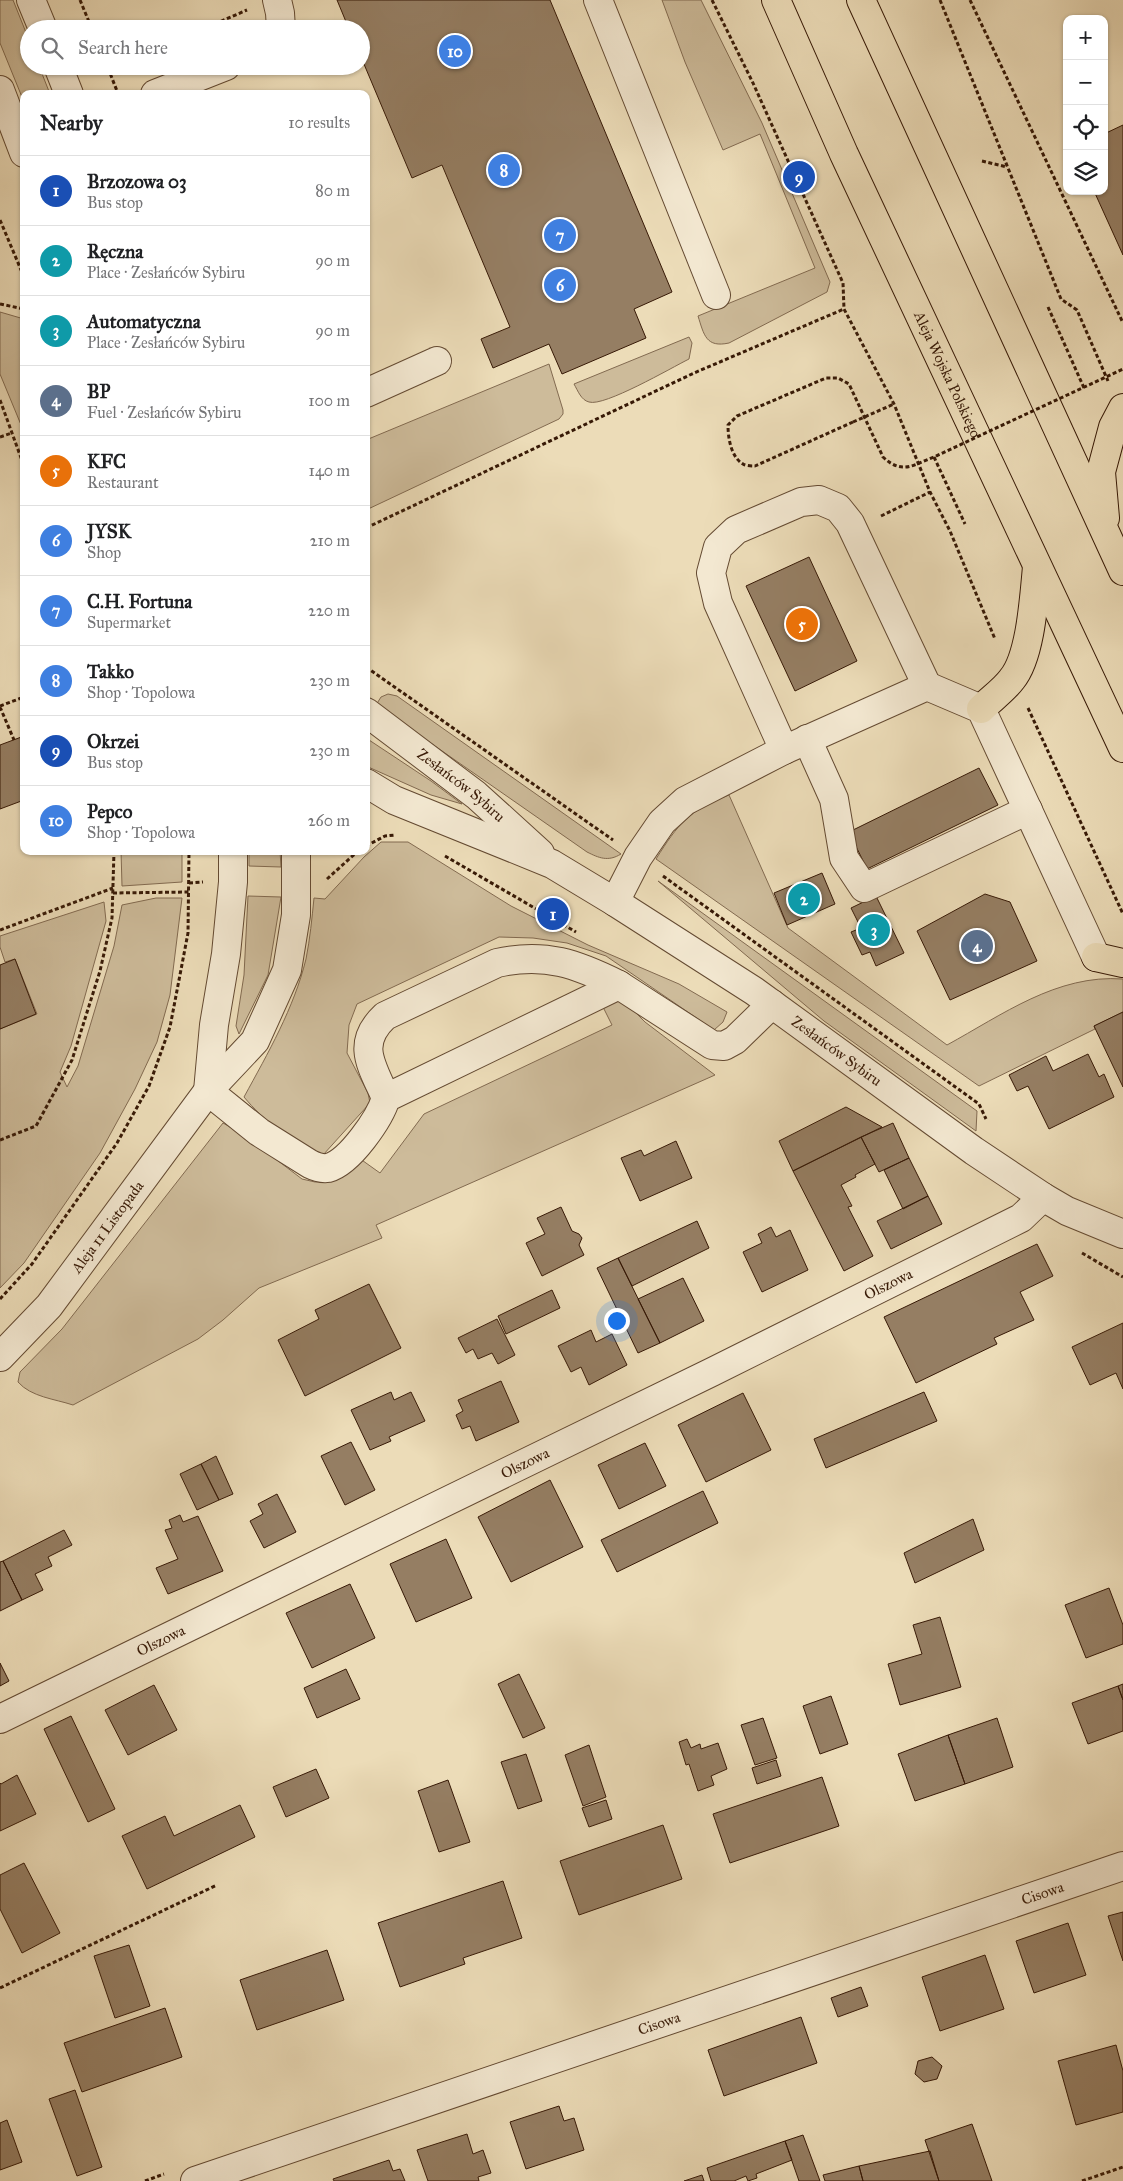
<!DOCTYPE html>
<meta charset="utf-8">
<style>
:root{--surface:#fff;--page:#f6f6f6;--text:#202124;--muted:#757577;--line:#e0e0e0;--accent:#8f2418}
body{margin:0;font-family:"IM FELL Great Primer",serif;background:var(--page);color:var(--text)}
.controls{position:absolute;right:15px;top:15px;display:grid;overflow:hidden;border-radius:10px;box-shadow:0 1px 4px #0004}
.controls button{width:45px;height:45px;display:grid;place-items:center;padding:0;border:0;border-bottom:1px solid var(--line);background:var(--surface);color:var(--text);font:25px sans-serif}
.you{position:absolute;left:616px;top:1320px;width:18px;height:18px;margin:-12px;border:4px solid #fff;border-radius:50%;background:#1a73e8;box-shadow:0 0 0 8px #1a73e833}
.badge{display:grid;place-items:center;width:32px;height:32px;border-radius:50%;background:var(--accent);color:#fff;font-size:16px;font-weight:700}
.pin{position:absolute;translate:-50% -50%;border:2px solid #fff;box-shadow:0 1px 5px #0006}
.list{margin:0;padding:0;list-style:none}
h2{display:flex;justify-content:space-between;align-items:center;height:65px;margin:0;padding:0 20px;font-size:21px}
h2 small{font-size:16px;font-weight:400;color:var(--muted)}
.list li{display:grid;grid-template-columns:32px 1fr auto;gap:15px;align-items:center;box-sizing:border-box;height:70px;padding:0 20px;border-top:1px solid var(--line)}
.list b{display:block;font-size:19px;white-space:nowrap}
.list p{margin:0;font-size:16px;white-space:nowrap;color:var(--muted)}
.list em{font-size:16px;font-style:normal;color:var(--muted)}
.icon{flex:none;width:28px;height:28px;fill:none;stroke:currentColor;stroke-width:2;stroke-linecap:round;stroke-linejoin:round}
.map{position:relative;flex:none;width:1123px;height:2181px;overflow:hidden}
.search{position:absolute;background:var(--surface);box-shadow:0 1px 4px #0004;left:20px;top:20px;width:350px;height:55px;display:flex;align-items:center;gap:12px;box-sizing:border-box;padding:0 18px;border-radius:28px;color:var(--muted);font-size:19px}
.panel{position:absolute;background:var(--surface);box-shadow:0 1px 4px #0004;left:20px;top:90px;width:350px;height:765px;border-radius:10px}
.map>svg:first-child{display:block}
</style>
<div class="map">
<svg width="1123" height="2181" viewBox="0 0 1123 2181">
<rect width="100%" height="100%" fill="#ecdcb8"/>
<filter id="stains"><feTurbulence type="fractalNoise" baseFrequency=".004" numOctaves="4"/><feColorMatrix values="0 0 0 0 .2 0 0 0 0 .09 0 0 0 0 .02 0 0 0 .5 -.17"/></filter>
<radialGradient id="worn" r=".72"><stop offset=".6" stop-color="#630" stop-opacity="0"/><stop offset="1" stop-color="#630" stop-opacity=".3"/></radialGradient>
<path fill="#cdbb9a" stroke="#826a50" d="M0,0H13L29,40V66H39L50,94H24V102L0,43Z
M662,0H701L762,123L830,282L827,292L729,343C706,348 704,335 698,316L815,268L760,134L723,150L685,62Z
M0,312L24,319V432L0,374Z
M689,337L692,343L689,359C671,368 604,407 589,402C581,400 578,391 574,384Z
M549,364L563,410V414L559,419L366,510V440Z
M388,694L397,696L621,854C608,862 599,858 587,852L376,705L381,697Z
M366,738L431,781L462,804L431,795L366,766Z
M729,795L788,928L947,1045C1002,1015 1057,974 1123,979V1012L1094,1026L1095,1029L979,1086L656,859C678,824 689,810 729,795Z
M381,842H408L511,906L588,945L679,984L727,1012L723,1022L714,1030L606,956L567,943L533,938L499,937L357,1004L349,1025L347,1053L368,1093L370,1103L323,1155C295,1146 262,1119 244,1097C268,1053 294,1008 306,959C310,939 312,918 314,898L325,899L364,857Z
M121,851H182V882L122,886Z
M249,851H280L281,867L249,866Z
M658,881L977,1111L976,1131L824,1021Z
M248,896L281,897L268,975L239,1034L236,1026L244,975Z
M156,898H182L170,995L157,1042L135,1089L100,1153L24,1263L0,1288V1029L37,1014L15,959L5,962L0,947V936L104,902L106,921L71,1046L60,1072L67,1087L78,1066L114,946L122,905Z
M605,1000L624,1001L645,1022L715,1075L376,1225L382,1238L259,1288L223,1320L198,1339L73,1405C55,1399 31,1397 18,1382L20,1372L62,1329L223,1123L244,1135L302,1179L315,1182L332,1181L359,1158L380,1173L424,1114L612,1025L603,1007Z"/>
<path fill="#957e63" stroke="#371906" d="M337,0H550L672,292L634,309L646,338L562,374L549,344L493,368L481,339L510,327L442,165L412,178L361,57V29H349Z
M1123,125V255L1094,191H1104V134Z
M809,557L857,661L795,691L746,586Z
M24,736V800L0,809V745Z
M979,768L998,805L867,869L849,832Z
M822,873L835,904L787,925L774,893Z
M985,894L1010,902L1037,961L950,1000L917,931Z
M876,896L904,953L876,966L870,952L862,955L851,932L861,928L851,908Z
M15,959L36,1014L0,1029V965Z
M1123,1012V1087L1094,1026Z
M1088,1054L1099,1077L1104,1074L1114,1097L1049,1129L1028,1086L1017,1091L1009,1075L1046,1056L1053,1071Z
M846,1107L882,1127L793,1171L779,1141Z
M893,1123L909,1158L879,1172L861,1137Z
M861,1137L875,1164L855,1175L856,1177L841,1185L852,1206L848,1207L873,1256L844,1271L793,1171Z
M676,1141L692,1178L640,1201L621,1158L641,1150L644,1156Z
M909,1158L928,1196L903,1209L884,1170Z
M928,1196L942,1224L891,1249L877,1221Z
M561,1207L572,1231L579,1234L582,1238L579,1245L584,1255L542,1276L526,1243L545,1234L537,1218Z
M697,1221L709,1248L632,1286L618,1258Z
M771,1227L776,1237L790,1230L808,1270L762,1292L743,1252L762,1243L758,1234Z
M1037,1244L1053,1276L1020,1292L1034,1320L994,1338L997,1344L916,1383L884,1317Z
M618,1258L660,1343L638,1353L597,1268Z
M683,1278L704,1321L660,1343L638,1299Z
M369,1284L401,1348L305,1396L278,1340L319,1319L315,1310Z
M552,1290L560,1308L506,1334L498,1316Z
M497,1319L515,1355L498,1364L492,1353L478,1359L473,1349L466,1353L458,1338Z
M1123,1323V1389L1116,1373L1090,1385L1072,1347Z
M591,1330L596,1342L612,1334L627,1365L589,1385L581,1367L571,1372L558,1346Z
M501,1381L519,1422L476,1441L470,1426L462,1429L456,1415L463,1411L458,1400Z
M391,1392L394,1400L411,1392L425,1421L389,1437L391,1441L370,1450L351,1410Z
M924,1392L937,1421L826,1468L814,1439Z
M743,1393L771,1450L706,1482L678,1425Z
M351,1442L375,1490L345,1505L321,1456Z
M645,1443L666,1486L619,1509L598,1465Z
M216,1456L233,1494L219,1500L201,1464Z
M201,1464L219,1500L197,1510L180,1474Z
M550,1480L583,1547L511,1582L478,1517Z
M703,1491L718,1523L617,1572L601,1540Z
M277,1494L296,1532L264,1548L250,1521L263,1514L258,1504Z
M180,1515L183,1522L198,1516L223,1571L168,1594L156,1568L178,1559L165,1530L172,1528L169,1520Z
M973,1519L984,1550L915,1583L904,1553Z
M64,1530L72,1545L48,1557L52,1566L35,1574L43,1590L22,1600L3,1561Z
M446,1539L472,1598L416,1622L390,1564Z
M3,1561L22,1600L0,1611V1562Z
M350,1584L375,1638L312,1668L286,1613Z
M1109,1588L1123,1625V1644L1086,1658L1065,1605Z
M940,1617L961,1687L900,1705L888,1664L922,1654L913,1625Z
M0,1663L9,1681L0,1686Z
M346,1669L360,1699L317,1718L304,1688Z
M519,1674L545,1728L523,1738L498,1684Z
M1123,1684V1700L1118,1686Z
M154,1685L177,1730L128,1755L105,1710Z
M1118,1686L1123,1700V1731L1088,1744L1072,1703Z
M831,1696L848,1744L820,1754L803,1706Z
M71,1716L115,1809L88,1822L44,1729Z
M763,1718L777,1758L755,1765L741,1725Z
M997,1718L1013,1767L965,1784L948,1735Z
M948,1735L965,1784L915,1801L898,1754Z
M687,1739L691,1748L700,1744L701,1749L718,1743L727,1769L711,1776L714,1785L698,1791L689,1764L686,1765L679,1742Z
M589,1745L606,1797L583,1806L565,1755Z
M526,1754L542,1801L518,1809L501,1762Z
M776,1760L781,1776L757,1784L752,1768Z
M316,1769L329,1798L286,1817L273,1787Z
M17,1775L36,1814L0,1831V1783L1,1784Z
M822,1777L839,1826L730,1863L713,1814Z
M448,1780L470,1842L439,1852L418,1791Z
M606,1800L612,1819L589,1827L582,1808Z
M240,1805L255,1837L147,1889L122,1836L165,1816L174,1836Z
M663,1825L682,1879L579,1915L560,1861Z
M24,1863L60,1933L22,1953L0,1909V1875Z
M503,1881L522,1938L463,1958L465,1964L400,1987L378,1923Z
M1123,1912V1961L1108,1916Z
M1068,1923L1086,1975L1034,1993L1016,1941Z
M129,1945L150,2006L115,2018L94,1956Z
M327,1950L344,2000L257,2030L240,1980Z
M985,1955L1004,2009L940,2031L922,1977Z
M861,1987L868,2006L838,2017L831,1998Z
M165,2008L182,2057L82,2092L64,2043Z
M801,2017L817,2063L724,2096L708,2050Z
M1116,2045L1123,2071V2112L1076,2125L1058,2061Z
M932,2057L942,2066L937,2079L924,2082L915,2074L918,2061Z
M75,2090L102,2167L77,2176L49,2099Z
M559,2106L564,2121L574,2118L584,2150L526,2169L510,2122Z
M7,2120L22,2162L0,2170V2123Z
M972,2124L992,2181H939L925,2140Z
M467,2134L473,2154L483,2150L491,2173L478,2177L479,2181H428L417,2150Z
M803,2135L820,2181H799L785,2141Z
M785,2141L792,2160L756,2174L757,2178L748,2181L746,2176L734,2181H711L707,2168Z
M930,2151L939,2181H863L859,2166Z
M389,2160L393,2171L400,2169L405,2181H334L333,2179Z
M859,2166L863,2181H825L823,2175Z
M702,2175L704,2181H684Z"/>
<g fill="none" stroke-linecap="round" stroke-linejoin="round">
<g stroke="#644a32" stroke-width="30">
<g id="minor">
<path d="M31,0L43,29"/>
<path d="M277,0L280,13L281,29"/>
<path d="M598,0L716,295"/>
<path d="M58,66L69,94"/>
<path d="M0,90L24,153"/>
<path d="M155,94L226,66"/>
<path d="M366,393L437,361"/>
<path id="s1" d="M366,712L476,795L540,853"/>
<path d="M807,739L834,799L844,858L864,888L1028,810"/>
<path d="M784,750L718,603L711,573L718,547L736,530L801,502L819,500L838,508L850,523L927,686"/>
<path id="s2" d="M366,783L394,800L552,864L615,902L754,991L974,1151L1043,1197L1067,1211L1123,1234"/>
<path d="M615,902L638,857L662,822L685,801L784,750L927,686L981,709L1096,957"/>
<path d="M208,1091L259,1132L310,1164C316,1167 321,1169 328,1168C350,1162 380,1118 386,1098L619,985L712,1045L724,1046L735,1040L772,1004"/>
<path d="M208,1091L214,1025L226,954L233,882V851"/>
<path d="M386,1098C372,1066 355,1044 385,1016L497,963C545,952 577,964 619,985"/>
<path id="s3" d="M0,1357L49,1306L208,1091L255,1041L287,970L296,915V851"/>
<path id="s4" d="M0,1719L712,1372L1021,1218L1043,1197"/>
<path id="s5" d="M195,2181L1123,1866"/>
</g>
</g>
<g stroke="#371906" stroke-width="30">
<g id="major">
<path id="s6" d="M776,0L844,154L1123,748"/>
<path d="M861,0L1123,571"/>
<path d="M1105,518L1101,472L1113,427L1123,408"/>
<path d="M981,709C991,699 1004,690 1012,679C1031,656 1034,597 1037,567"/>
<path d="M1096,957L1123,963"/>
</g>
</g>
<path stroke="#371906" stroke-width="3" stroke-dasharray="4 2.5" stroke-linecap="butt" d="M80,0L92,29
M712,0L753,83L843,283L844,309L894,404L930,492L950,531L995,639
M940,0L1061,299L1077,310L1108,381
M970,0L1123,323
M203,29L247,10
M108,66V68L114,66
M108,68L117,91
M982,161L1007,167
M0,220L24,277
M0,304L24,309
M1048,307L1084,388
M0,400L24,466
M853,422L894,404
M0,437L12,433
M934,457L965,524
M881,516L930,492
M366,528L694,373L844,309
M366,667L613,840
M0,706L24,697
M0,707L14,740
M1028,708L1123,914
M366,846L385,836L395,835
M445,856L576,932
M663,876L979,1104L986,1119
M327,879L358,851
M189,883L203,882
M113,893L189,892
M0,930L113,888
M0,1140L36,1126L72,1060L100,971L112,918L114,851
M1082,1253L1123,1277
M0,1299L32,1264L117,1143L149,1086L170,1027L188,933L189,851
M0,1988L217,1885
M145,2181L164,2174
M1082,2181L1123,2167"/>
<use href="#minor" stroke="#f3e8d1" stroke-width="28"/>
<use href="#major" stroke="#ecdcb8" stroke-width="28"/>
<path stroke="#371906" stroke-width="3" stroke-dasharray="4 2.5" stroke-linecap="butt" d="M853,422L755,466C752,466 746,466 743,464C731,457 728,438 728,425L737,416L826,378H838L849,384L883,457C902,475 913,465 934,457L1123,369"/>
</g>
<g text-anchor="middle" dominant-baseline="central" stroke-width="4" stroke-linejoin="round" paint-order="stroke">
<g font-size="15" fill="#371906" stroke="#f3e8d1">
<text stroke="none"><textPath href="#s6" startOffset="412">Aleja Wojska Polskiego</textPath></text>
<text stroke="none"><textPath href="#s1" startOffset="120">Zesłańców Sybiru</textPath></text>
<text stroke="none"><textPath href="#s2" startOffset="544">Zesłańców Sybiru</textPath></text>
<text stroke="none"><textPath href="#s3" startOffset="169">Aleja 11 Listopada</textPath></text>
<text stroke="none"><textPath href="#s4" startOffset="989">Olszowa</textPath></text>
<text stroke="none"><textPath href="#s4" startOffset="584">Olszowa</textPath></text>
<text stroke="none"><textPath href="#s4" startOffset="179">Olszowa</textPath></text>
<text stroke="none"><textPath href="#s5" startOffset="895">Cisowa</textPath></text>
<text stroke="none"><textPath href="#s5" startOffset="490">Cisowa</textPath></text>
</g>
</g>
<rect width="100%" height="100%" filter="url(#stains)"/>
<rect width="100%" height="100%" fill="url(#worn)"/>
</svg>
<div class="controls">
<button>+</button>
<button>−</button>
<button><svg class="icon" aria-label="locate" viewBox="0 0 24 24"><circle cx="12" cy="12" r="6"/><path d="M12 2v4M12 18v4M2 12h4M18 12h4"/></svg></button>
<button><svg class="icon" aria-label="layers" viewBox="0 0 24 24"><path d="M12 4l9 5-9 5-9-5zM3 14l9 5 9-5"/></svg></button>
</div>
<div class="you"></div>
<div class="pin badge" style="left:553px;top:914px;background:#1a4fb4">1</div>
<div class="pin badge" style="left:804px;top:899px;background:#0f9aa8">2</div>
<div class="pin badge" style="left:874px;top:930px;background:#0f9aa8">3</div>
<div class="pin badge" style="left:977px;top:946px;background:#5c6f8a">4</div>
<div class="pin badge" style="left:802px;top:624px;background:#e8710a">5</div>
<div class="pin badge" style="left:560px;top:285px;background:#3f7fe0">6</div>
<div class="pin badge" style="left:560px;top:235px;background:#3f7fe0">7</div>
<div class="pin badge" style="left:504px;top:170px;background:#3f7fe0">8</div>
<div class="pin badge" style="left:799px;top:177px;background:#1a4fb4">9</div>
<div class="pin badge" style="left:455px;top:51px;background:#3f7fe0">10</div>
<div class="search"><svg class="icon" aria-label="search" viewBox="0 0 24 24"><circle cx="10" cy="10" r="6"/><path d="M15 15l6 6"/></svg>Search here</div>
<section class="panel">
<h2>Nearby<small>10 results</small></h2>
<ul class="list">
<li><span class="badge" style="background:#1a4fb4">1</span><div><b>Brzozowa 03</b><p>Bus stop</p></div><em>80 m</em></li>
<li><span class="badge" style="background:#0f9aa8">2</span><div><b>Ręczna</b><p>Place · Zesłańców Sybiru</p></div><em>90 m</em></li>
<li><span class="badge" style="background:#0f9aa8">3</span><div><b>Automatyczna</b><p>Place · Zesłańców Sybiru</p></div><em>90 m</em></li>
<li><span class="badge" style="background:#5c6f8a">4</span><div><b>BP</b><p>Fuel · Zesłańców Sybiru</p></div><em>100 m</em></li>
<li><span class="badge" style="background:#e8710a">5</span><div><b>KFC</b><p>Restaurant</p></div><em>140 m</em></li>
<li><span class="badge" style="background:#3f7fe0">6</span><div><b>JYSK</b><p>Shop</p></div><em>210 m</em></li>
<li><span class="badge" style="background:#3f7fe0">7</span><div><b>C.H. Fortuna</b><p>Supermarket</p></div><em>220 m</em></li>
<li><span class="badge" style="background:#3f7fe0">8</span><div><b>Takko</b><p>Shop · Topolowa</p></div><em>230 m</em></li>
<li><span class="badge" style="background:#1a4fb4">9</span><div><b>Okrzei</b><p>Bus stop</p></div><em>230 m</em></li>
<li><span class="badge" style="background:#3f7fe0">10</span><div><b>Pepco</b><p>Shop · Topolowa</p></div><em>260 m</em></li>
</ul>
</section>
</div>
